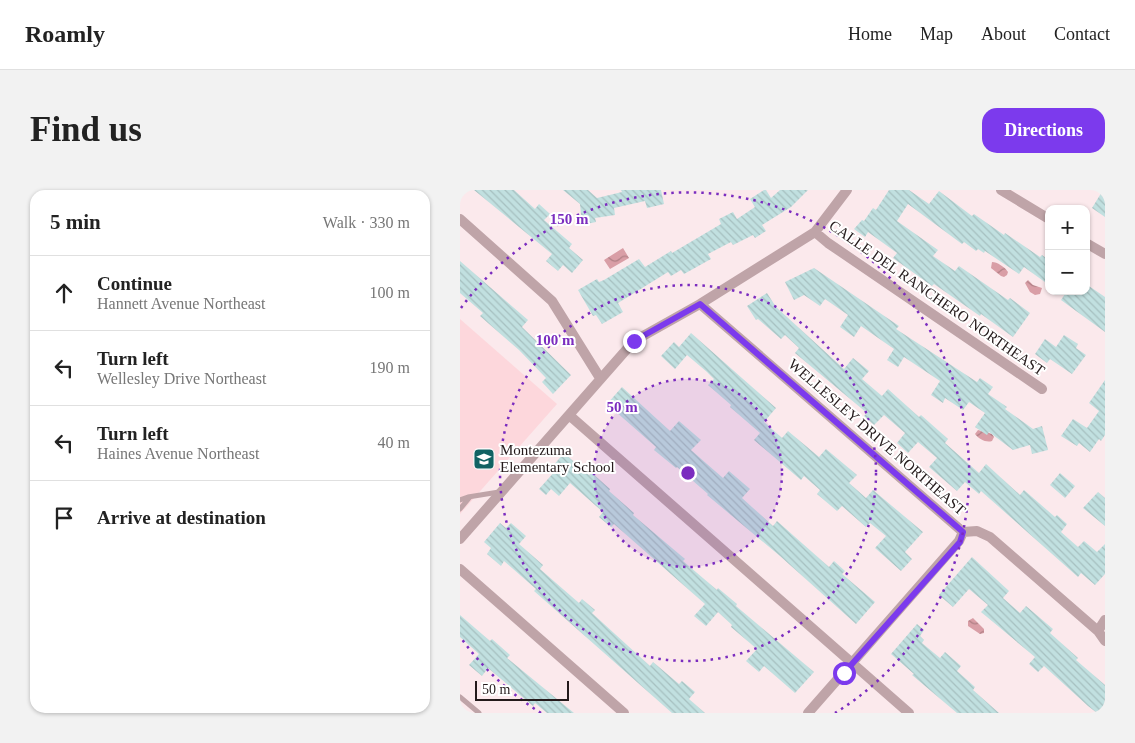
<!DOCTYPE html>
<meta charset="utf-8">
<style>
:root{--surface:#fff;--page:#f2f2f2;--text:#222;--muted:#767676;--line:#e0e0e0;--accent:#7c3aed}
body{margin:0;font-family:"Times New Roman",serif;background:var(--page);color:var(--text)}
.controls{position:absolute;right:15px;top:15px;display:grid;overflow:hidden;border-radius:10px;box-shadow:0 1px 4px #0004}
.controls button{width:45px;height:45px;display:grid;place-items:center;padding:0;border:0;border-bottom:1px solid var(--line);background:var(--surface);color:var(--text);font:25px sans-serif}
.scale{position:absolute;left:15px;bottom:12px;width:94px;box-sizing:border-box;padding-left:5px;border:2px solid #241a1b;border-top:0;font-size:14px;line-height:18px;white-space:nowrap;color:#241a1b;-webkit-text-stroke:4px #fff;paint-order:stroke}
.stop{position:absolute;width:15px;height:15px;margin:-11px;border:4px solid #7c3aed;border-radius:50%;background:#fff}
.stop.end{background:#7c3aed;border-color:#fff;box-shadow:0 1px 5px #0008}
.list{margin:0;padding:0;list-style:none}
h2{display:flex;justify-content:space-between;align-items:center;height:65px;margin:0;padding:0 20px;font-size:21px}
h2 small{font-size:16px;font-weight:400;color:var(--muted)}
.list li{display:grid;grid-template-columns:32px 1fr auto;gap:15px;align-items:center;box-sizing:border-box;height:75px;padding:0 20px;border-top:1px solid var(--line)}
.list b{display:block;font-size:19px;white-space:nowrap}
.list p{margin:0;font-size:16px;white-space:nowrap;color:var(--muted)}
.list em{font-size:16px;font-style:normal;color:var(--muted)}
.icon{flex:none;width:28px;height:28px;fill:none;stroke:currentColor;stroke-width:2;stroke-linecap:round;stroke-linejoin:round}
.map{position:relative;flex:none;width:645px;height:523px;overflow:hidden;border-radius:15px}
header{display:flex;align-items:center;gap:30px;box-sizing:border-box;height:70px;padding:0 25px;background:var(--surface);border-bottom:1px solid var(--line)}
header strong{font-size:24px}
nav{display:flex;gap:28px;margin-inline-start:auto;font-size:18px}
.intro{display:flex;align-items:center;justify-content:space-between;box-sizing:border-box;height:120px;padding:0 30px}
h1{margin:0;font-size:35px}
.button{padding:12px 22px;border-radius:15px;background:var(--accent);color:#fff;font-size:18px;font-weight:700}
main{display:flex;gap:30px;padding:0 30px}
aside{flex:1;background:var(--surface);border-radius:15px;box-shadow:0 1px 4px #0004}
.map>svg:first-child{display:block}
</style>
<header>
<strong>Roamly</strong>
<nav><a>Home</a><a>Map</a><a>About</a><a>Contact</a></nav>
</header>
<div class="intro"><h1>Find us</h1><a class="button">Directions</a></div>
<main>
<aside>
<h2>5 min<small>Walk · 330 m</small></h2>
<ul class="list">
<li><svg class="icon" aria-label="ahead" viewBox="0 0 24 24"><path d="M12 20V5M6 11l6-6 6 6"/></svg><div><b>Continue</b><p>Hannett Avenue Northeast</p></div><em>100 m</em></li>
<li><svg class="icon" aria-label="left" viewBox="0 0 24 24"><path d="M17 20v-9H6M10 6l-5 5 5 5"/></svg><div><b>Turn left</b><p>Wellesley Drive Northeast</p></div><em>190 m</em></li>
<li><svg class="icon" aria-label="left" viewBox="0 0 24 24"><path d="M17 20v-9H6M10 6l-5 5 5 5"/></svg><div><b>Turn left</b><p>Haines Avenue Northeast</p></div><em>40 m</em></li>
<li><svg class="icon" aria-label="arrive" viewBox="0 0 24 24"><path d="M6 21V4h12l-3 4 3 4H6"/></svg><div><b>Arrive at destination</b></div></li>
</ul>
</aside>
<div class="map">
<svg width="645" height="523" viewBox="0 0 645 523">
<defs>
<pattern id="water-waves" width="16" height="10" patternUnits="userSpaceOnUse" patternTransform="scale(1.25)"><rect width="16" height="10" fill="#d99ea6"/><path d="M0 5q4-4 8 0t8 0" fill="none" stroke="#b08086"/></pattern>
<pattern id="building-back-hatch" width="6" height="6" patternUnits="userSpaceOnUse" patternTransform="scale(1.25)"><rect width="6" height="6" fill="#c1e0e0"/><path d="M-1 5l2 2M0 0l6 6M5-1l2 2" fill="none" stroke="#a6c0c0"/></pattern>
</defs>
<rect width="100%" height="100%" fill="#fbe9ec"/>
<path fill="#fdd7dc" d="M0,129L97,214L0,324Z"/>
<path fill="url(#water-waves)" d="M163,58L169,68L150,79L144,70Z
M532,72C537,72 545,77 548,82L547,85L544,87L541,86L531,78Z
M568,90L573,95L582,98L580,104L575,105L570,102L565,93Z
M518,240L532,244L534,247L532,251C526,253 519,249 515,244Z
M513,428L524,439V443L520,444L508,436V431Z"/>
<path fill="url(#building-back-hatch)" d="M14,0H54L75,19L79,14L90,24L84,30L112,54L109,58L123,70L112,83L103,75L98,81L86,71L92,64Z
M103,0H128L137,8L162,2L161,0H201L204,14L187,18L185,11L154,18L155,25L135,28L136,32L122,35L120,14Z
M304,0H306L311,8L320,0H348L331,17L302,35L306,41L295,48L293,45L273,55L271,52L248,64L251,69L224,84L221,80L211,86L208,82L158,113L163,122L142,134L136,125L133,126L118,100L137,89L139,92L144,90L179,69L185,77L211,61L212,63L261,34L259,29L273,22L277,29L295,17L290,9Z
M429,0H449L469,14L479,1L512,26L514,24L544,45L545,43L580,67L582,65L589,70V95L564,77L559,84L525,61L524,63L518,59L516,61L504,52L502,54L448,14L437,31L478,60L473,66L495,81L499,76L548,110L550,108L570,123L553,147L521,124L520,126L474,94L472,96L433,68L437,63L408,42L405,47L394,39L402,30L404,31L413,18L416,20Z
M643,0H645V27L632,18Z
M0,71L68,130L62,137L111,185L93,204L82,192L86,188L59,160L20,126L23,123L0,103Z
M354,78L439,136L436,139L517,192L520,188L533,197L528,204L547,217L545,219L573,239L582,236L588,260L572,264L570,255L553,260L529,242L527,245L515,237L525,223L509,212L503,220L485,208L483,213L471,205L480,191L444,167L438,177L427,170L434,159L401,136L394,147L380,137L388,125L365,109L360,116L344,105L334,110L325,92Z
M626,94L645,107V142L601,110L607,101H626Z
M307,103L316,117L384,179L393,168L409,181L402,189L422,206L428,199L459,227L461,225L488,249L485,253L519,283L526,274L560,305L564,300L595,327L597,325L607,334L601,342L618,357L624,351L637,362L645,354V384L635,395L621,383L618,387L521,301L519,304L505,292L497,301L469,277L477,268L458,252L448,263L437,253L445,243L424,225L414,235L404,226L407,223L335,163L339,158L325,145L321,149L298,129L296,130L287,116Z
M231,143L316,218L304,232L322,248L328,241L359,267L366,259L397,285L389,293L406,308L413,300L463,342L445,362L452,369L441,381L415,358L426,346L410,333L406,337L382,316L377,321L357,304L360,300L344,286L341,290L294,250L300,243L270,217L271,215L248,195L254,189L247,182L227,165L215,179L201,166L214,152L219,157Z
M604,145L618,154L616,158L626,165L612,184L590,169L587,173L575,164L585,149L596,157Z
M645,190V245L641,251L639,249L630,262L619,253L617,256L601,246L613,229L627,238L639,221L629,213Z
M162,197L210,241L219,231L241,250L231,260L263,288L269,281L290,299L282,308L313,336L317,331L369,377L374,371L385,381L382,384L415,412L396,434L320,366L247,305L248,304L217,277L216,278L194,260L196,257L147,214Z
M104,263L129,285L132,283L150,299L149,301L174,323L173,325L225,369L223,371L257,400L258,398L277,414L276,416L354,482L335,503L304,476L299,482L286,471L297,459L271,437L272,435L258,422L246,436L234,426L245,414L154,334L151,337L139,327L143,322L110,293L99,306L91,299L86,305L79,299L96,280L92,277Z
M600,283L615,296L605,308L590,295Z
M638,302L645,308V336L623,318Z
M40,333L46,338L51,333L66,346L59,354L83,375L80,379L119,413L122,409L135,420L132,423L190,476L193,472L219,494L222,491L235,502L229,509L245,523H212L74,401L76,399L44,371L41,376L27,364L31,358L24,352Z
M512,367L549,401L543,408L560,423L566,416L593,439L590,443L618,468L616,470L645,495V523H637L628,516L584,476L578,482L569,474L575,467L521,422L528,415L509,399L493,417L479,405Z
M0,425L30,451L32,449L50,465L47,468L114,523H87L75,513L73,516L28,478L22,486L9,475L19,464L0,447Z
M457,434L464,440L460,446L464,450L462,453L480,468L485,462L501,476L497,481L515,497L513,500L539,523H497L452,485L454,484L431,464Z"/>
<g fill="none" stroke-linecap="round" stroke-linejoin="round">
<path stroke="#bfa4a8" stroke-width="5" d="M0,310L8,307L39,302
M0,319L10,307
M0,507L19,523"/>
<path stroke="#bfa4a8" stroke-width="10" d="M541,0L589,29
M0,29L92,111L140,188
M355,42L368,53L582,199
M626,53L645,64
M240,114L503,342L517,341L530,347L638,441L645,451
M109,225L449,523
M0,349L174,151L240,114L355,42L387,0
M0,379L164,523
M638,441L645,430
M348,523L499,351L503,342"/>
</g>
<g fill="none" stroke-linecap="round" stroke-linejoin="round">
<path stroke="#7c3aed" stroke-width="6" d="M174,151L240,114L503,342L500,352L384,483"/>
</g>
<circle cx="228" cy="283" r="94" fill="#7b2cbf" fill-opacity=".12"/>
<g fill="none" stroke="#7b2cbf" stroke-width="2.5" stroke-dasharray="2.5 5">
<circle cx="228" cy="283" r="94"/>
<circle cx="228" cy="283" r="188"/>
<path d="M81 523A281 281 0 0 1 1 448M1 118A281 281 0 1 1 375 523"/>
</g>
<defs>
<g id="school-square" transform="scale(1.125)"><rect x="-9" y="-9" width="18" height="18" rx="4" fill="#116263" stroke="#fff"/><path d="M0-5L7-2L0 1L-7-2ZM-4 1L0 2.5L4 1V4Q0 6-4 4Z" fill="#fff"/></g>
</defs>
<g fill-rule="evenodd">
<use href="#school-square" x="24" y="269"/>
</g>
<g text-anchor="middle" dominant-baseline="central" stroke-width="4" stroke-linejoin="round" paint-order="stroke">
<g font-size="15" fill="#241a1b" stroke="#fff">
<text transform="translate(477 108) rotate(35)">CALLE DEL RANCHERO NORTHEAST</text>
<text transform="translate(417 247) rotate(41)">WELLESLEY DRIVE NORTHEAST</text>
</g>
<g font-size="15" fill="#241a1b" stroke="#fff" text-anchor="start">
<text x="40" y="260">Montezuma<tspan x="40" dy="17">Elementary School</tspan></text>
</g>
</g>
<circle cx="228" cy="283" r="8" fill="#7b2cbf" stroke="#fff" stroke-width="2.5"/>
<g font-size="15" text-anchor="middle" font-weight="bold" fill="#7b2cbf" stroke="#fff" stroke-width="4" stroke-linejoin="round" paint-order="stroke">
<text x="109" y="34">150 m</text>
<text x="95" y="155">100 m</text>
<text x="162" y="222">50 m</text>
</g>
</svg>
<div class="controls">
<button>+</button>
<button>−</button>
</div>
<div class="scale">50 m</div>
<div class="stop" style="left:384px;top:483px"></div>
<div class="stop end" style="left:174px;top:151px"></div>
</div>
</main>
